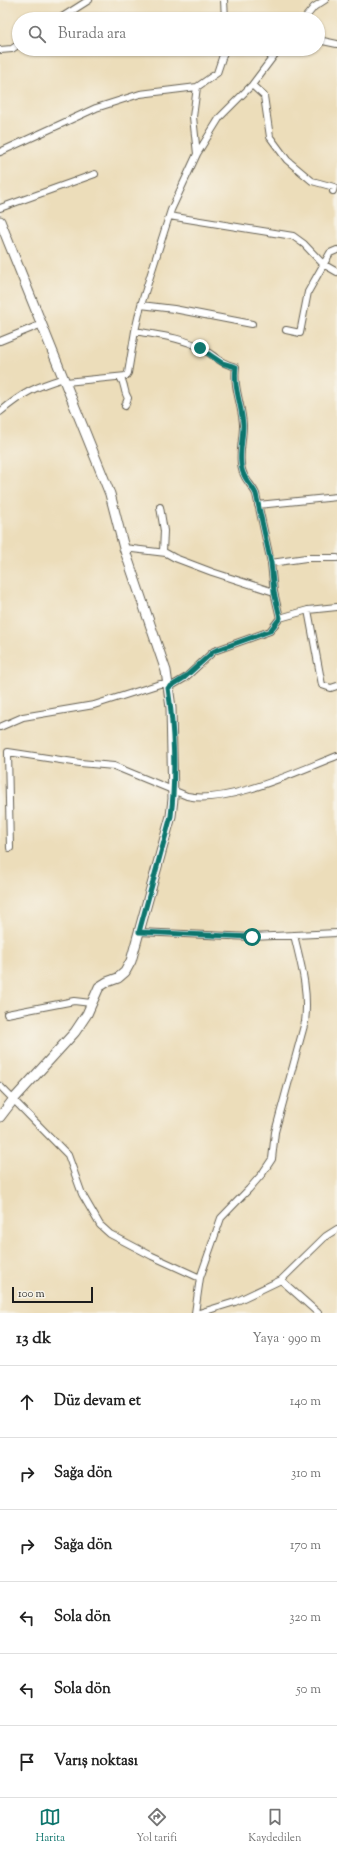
<!DOCTYPE html>
<html lang="tr">
<meta charset="utf-8">
<style>
:root{--surface:#fff;--page:#f6f6f6;--text:#222;--muted:#767676;--line:#e0e0e0;--accent:#0f766e}
body{margin:0;font-family:"Sorts Mill Goudy",serif;background:var(--page);color:var(--text)}
.scale{position:absolute;left:12px;bottom:10px;width:81px;box-sizing:border-box;padding-left:4px;border:2px solid #1c1c1c;border-top:0;font-size:11px;line-height:14px;white-space:nowrap;color:#1c1c1c;-webkit-text-stroke:3px #f7f3e8;paint-order:stroke}
.stop{position:absolute;width:12px;height:12px;margin:-9px;border:3px solid #0f766e;border-radius:50%;background:#fff}
.stop.end{background:#0f766e;border-color:#fff;box-shadow:0 1px 4px #0008}
.list{margin:0;padding:0;list-style:none}
h2{display:flex;justify-content:space-between;align-items:center;height:52px;margin:0;padding:0 16px;font-size:17px}
h2 small{font-size:13px;font-weight:400;color:var(--muted)}
.list li{display:grid;grid-template-columns:26px 1fr auto;gap:12px;align-items:center;box-sizing:border-box;height:72px;padding:0 16px;border-top:1px solid var(--line)}
.list b{display:block;font-size:15px;white-space:nowrap}
.list em{font-size:13px;font-style:normal;color:var(--muted)}
.icon{flex:none;width:22px;height:22px;fill:none;stroke:currentColor;stroke-width:2;stroke-linecap:round;stroke-linejoin:round}
.map{position:relative;flex:none;width:337px;height:1313px;overflow:hidden}
.search{position:absolute;background:var(--surface);box-shadow:0 1px 3px #0004;left:12px;right:12px;top:12px;height:44px;display:flex;align-items:center;gap:10px;box-sizing:border-box;padding:0 14px;border-radius:22px;color:var(--muted);font-size:15px}
.sheet{height:484px;background:var(--surface)}
nav{display:flex;justify-content:space-around;align-items:center;box-sizing:border-box;height:56px;border-top:1px solid var(--line);background:var(--surface);font-size:11px;color:var(--muted)}
nav a{display:grid;justify-items:center;gap:2px}
nav .on{color:var(--accent)}
.map>svg:first-child{display:block}
</style>
<div class="map">
<svg width="337" height="1313" viewBox="0 0 337 1313">
<rect width="100%" height="100%" fill="#f7f3e8"/>
<filter id="ink" filterUnits="userSpaceOnUse"><feTurbulence type="fractalNoise" baseFrequency=".025" numOctaves="2"/><feDisplacementMap in="SourceGraphic" scale="8" xChannelSelector="R" yChannelSelector="G"/><feConvolveMatrix kernelMatrix="1 2 1 2 8 2 1 2 1" color-interpolation-filters="sRGB"/></filter>
<filter id="wash" filterUnits="userSpaceOnUse"><feTurbulence type="fractalNoise" baseFrequency=".012" numOctaves="4" result="noise"/><feDisplacementMap in="SourceGraphic" scale="16" xChannelSelector="R" yChannelSelector="G"/><feGaussianBlur stdDeviation="0.9" result="paint"/><feColorMatrix in="noise" values="0 0 0 0 0 0 0 0 0 0 0 0 0 0 0 0 0 1.4 0 .05"/><feComposite in="paint" operator="in"/></filter>
<g filter="url(#wash)">
<rect width="100%" height="100%" fill="#ecddba"/>
</g>
<g filter="url(#ink)">
<g fill="none" stroke-linecap="round" stroke-linejoin="round">
<g stroke="#656053" stroke-width="8">
<path id="street" d="M224,0L225,19
M59,19L89,0
M304,19L314,7L325,0
M318,40L337,44
M0,50L12,49L19,44
M252,85L264,96L270,137L287,160L312,181L334,187L333,191
M0,152L96,108L140,94L197,87L217,73L225,49
M197,154L220,117L252,85L279,49
M0,208L95,174
M169,216L293,236L304,244L323,264L337,272
M141,305L174,309L252,324
M286,330L300,333L308,292L330,253L337,250
M135,331C156,335 181,337 201,348C216,356 217,362 236,367C233,387 242,405 243,425C243,441 237,461 244,475C247,482 253,487 256,494L271,563L274,592L280,618
M0,341L42,324
M120,377C126,385 123,391 128,398L125,406
M66,382L126,376L128,373L135,331L141,305L171,210L197,154L193,117L197,87
M0,412C24,392 35,387 64,378
M258,505L337,497
M160,507L164,531L163,552
M124,548L166,553L175,558L212,572L274,592
M271,563L306,558H337
M308,610L322,685L331,688L337,686
M168,688L185,678L214,651L270,631L280,618L308,610L337,607
M0,727L23,717L94,705L160,684H167
M10,848L8,752L80,763L114,766L187,796C227,805 298,771 337,756
M139,932L252,937L337,933
M7,1014L74,1001L91,1003
M0,1086L68,1155L82,1194L100,1225L110,1234L152,1256L200,1278
M281,1280L318,1313
M195,1313L200,1278L221,1218L249,1189L262,1174L272,1159L275,1132L305,1022C309,991 301,964 294,935
M199,1313L235,1302L281,1280L326,1236L337,1229"/>
</g>
<g stroke="#656053" stroke-width="11">
<path id="secondary" d="M0,221L110,494L124,548L166,671L171,708L173,799L171,816L131,961L125,972L118,978L107,982L99,987L87,1014L75,1032L13,1100L0,1117"/>
</g>
<use href="#street" stroke="#fff" stroke-width="6"/>
<use href="#secondary" stroke="#fff" stroke-width="9"/>
</g>
</g>
<g fill="none" stroke-linecap="round" stroke-linejoin="round" filter="url(#ink)">
<path stroke="#0f766e" stroke-width="5" d="M200,348L222,363L236,367C233,387 242,405 243,425C243,441 237,461 244,475C247,482 253,487 256,494L271,563L274,592L280,618L270,631L214,651L184,678L168,688C174,727 176,777 171,816L139,932L252,937"/>
</g>
</svg>
<div class="scale">100 m</div>
<div class="stop" style="left:252px;top:937px"></div>
<div class="stop end" style="left:200px;top:348px"></div>
<div class="search"><svg class="icon" aria-label="search" viewBox="0 0 24 24"><circle cx="10" cy="10" r="6"/><path d="M15 15l6 6"/></svg>Burada ara</div>
</div>
<section class="sheet">
<h2>13 dk<small>Yaya · 990 m</small></h2>
<ul class="list">
<li><svg class="icon" aria-label="ahead" viewBox="0 0 24 24"><path d="M12 20V5M6 11l6-6 6 6"/></svg><div><b>Düz devam et</b></div><em>140 m</em></li>
<li><svg class="icon" aria-label="right" viewBox="0 0 24 24"><path d="M7 20v-9h11M14 6l5 5-5 5"/></svg><div><b>Sağa dön</b></div><em>310 m</em></li>
<li><svg class="icon" aria-label="right" viewBox="0 0 24 24"><path d="M7 20v-9h11M14 6l5 5-5 5"/></svg><div><b>Sağa dön</b></div><em>170 m</em></li>
<li><svg class="icon" aria-label="left" viewBox="0 0 24 24"><path d="M17 20v-9H6M10 6l-5 5 5 5"/></svg><div><b>Sola dön</b></div><em>320 m</em></li>
<li><svg class="icon" aria-label="left" viewBox="0 0 24 24"><path d="M17 20v-9H6M10 6l-5 5 5 5"/></svg><div><b>Sola dön</b></div><em>50 m</em></li>
<li><svg class="icon" aria-label="arrive" viewBox="0 0 24 24"><path d="M6 21V4h12l-3 4 3 4H6"/></svg><div><b>Varış noktası</b></div></li>
</ul>
</section>
<nav>
<a class="on"><svg class="icon" aria-label="map" viewBox="0 0 24 24"><path d="M3 6l6-2 6 2 6-2v14l-6 2-6-2-6 2zM9 4v14M15 6v14"/></svg>Harita</a>
<a><svg class="icon" aria-label="directions" viewBox="0 0 24 24"><path d="M12 3l9 9-9 9-9-9zM9 14v-3h6M13 9l2 2-2 2"/></svg>Yol tarifi</a>
<a><svg class="icon" aria-label="saved" viewBox="0 0 24 24"><path d="M7 4h10v16l-5-4-5 4z"/></svg>Kaydedilen</a>
</nav>
